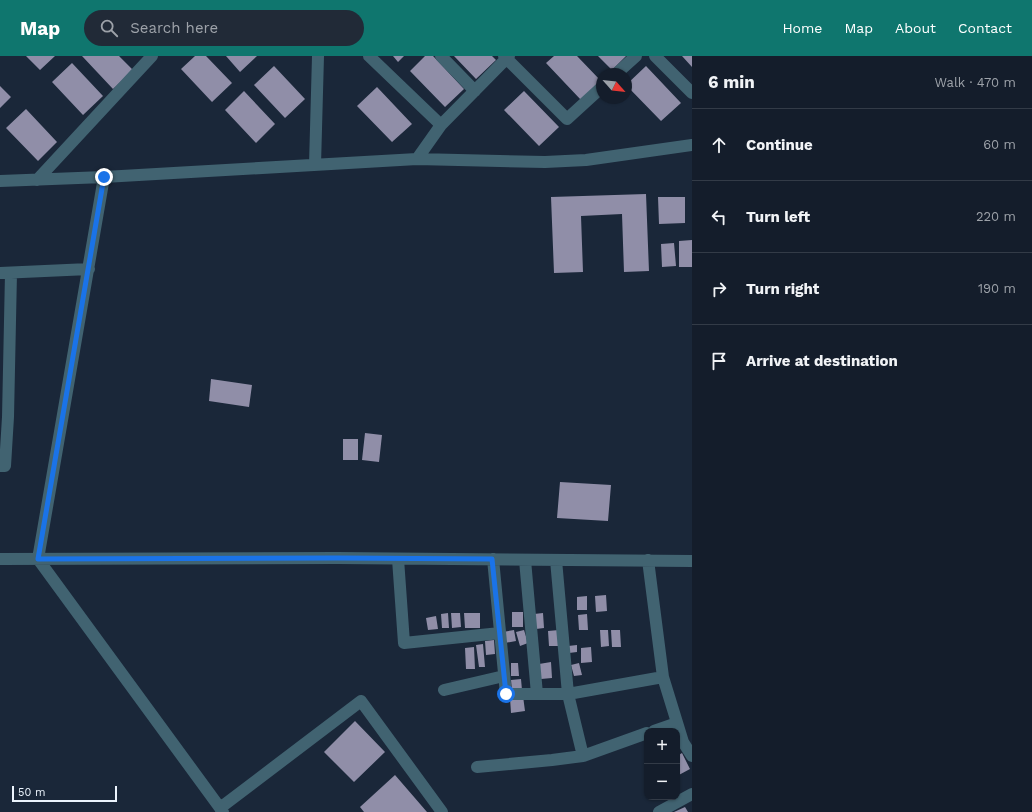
<!DOCTYPE html>
<meta charset="utf-8">
<style>
:root{--surface:#141d2b;--page:#212a37;--text:#f1f3f6;--muted:#9da2a9;--line:#333b47;--accent:#0f766e}
body{margin:0;font-family:"Work Sans",sans-serif;background:var(--page);color:var(--text)}
.controls{position:absolute;right:12px;bottom:12px;display:grid;overflow:hidden;border-radius:8px;box-shadow:0 1px 3px #0004}
.controls button{width:36px;height:36px;display:grid;place-items:center;padding:0;border:0;border-bottom:1px solid var(--line);background:var(--surface);color:var(--text);font:20px sans-serif}
.compass{position:absolute;left:596px;top:12px;width:36px;height:36px;border-radius:50%;background:var(--surface);box-shadow:0 1px 3px #0004;rotate:117deg}
.scale{position:absolute;left:12px;bottom:10px;width:105px;box-sizing:border-box;padding-left:4px;border:2px solid #ecf4fd;border-top:0;font-size:11px;line-height:14px;white-space:nowrap;color:#ecf4fd;-webkit-text-stroke:3px #1a2739;paint-order:stroke}
.stop{position:absolute;width:12px;height:12px;margin:-9px;border:3px solid #1a73e8;border-radius:50%;background:#fff}
.stop.end{background:#1a73e8;border-color:#fff;box-shadow:0 1px 4px #0008}
.list{margin:0;padding:0;list-style:none}
h2{display:flex;justify-content:space-between;align-items:center;height:52px;margin:0;padding:0 16px;font-size:17px}
h2 small{font-size:13px;font-weight:400;color:var(--muted)}
.list li{display:grid;grid-template-columns:26px 1fr auto;gap:12px;align-items:center;box-sizing:border-box;height:72px;padding:0 16px;border-top:1px solid var(--line)}
.list b{display:block;font-size:15px;white-space:nowrap}
.list em{font-size:13px;font-style:normal;color:var(--muted)}
.icon{flex:none;width:22px;height:22px;fill:none;stroke:currentColor;stroke-width:2;stroke-linecap:round;stroke-linejoin:round}
.map{position:relative;flex:none;width:692px;height:756px;overflow:hidden}
header{display:flex;align-items:center;gap:24px;box-sizing:border-box;height:56px;padding:0 20px;background:var(--accent);color:#fff}
header strong{font-size:19px}
nav{display:flex;gap:22px;margin-inline-start:auto;font-size:14px}
.search{width:280px;height:36px;background:var(--page);display:flex;align-items:center;gap:10px;box-sizing:border-box;padding:0 14px;border-radius:22px;color:var(--muted);font-size:15px}
main{display:flex}
aside{flex:1;background:var(--surface)}
.map>svg:first-child{display:block}
</style>
<header>
<strong>Map</strong>
<div class="search"><svg class="icon" aria-label="search" viewBox="0 0 24 24"><circle cx="10" cy="10" r="6"/><path d="M15 15l6 6"/></svg>Search here</div>
<nav><a>Home</a><a>Map</a><a>About</a><a>Contact</a></nav>
</header>
<main>
<div class="map">
<svg width="692" height="756" viewBox="0 0 692 756">
<rect width="100%" height="100%" fill="#1a2739"/>
<path fill="#908ea8" d="M26,0H55L40,14Z
M82,0H119L133,14L113,33Z
M195,0H206L232,27L212,46L181,13Z
M226,0H257L240,16Z
M393,0H404L398,6Z
M425,0H433L464,33L445,51L410,15Z
M454,0H492L496,4L476,23Z
M554,0H577L601,25L581,44L546,7Z
M598,0H626L612,14Z
M682,0H692V11Z
M72,7L103,40L83,59L52,26Z
M274,10L305,43L285,62L254,29Z
M646,10L681,47L661,65L626,29Z
M0,30L11,41L0,52Z
M377,31L412,68L392,86L357,50Z
M244,35L275,68L256,87L225,54Z
M524,35L559,71L539,90L504,54Z
M26,53L57,86L38,105L6,72Z
M646,138L649,215L624,216L622,158L581,160L583,216L554,217L551,141Z
M658,141H685V167L659,168Z
M692,184V211H679V185Z
M674,187L676,210L662,211L661,188Z
M211,323L252,329L249,351L209,345Z
M365,377L382,379L379,406L362,404Z
M343,383H358V404H343Z
M560,426L611,429L608,465L557,462Z
M606,539L607,555L596,556L595,540Z
M587,540V554H577V541Z
M512,556H523V571H512Z
M448,557L449,572H442L441,558Z
M451,557H460L461,571L452,572Z
M464,557H480V572H465Z
M543,557L544,572L536,573L534,558Z
M587,558L588,574H579L578,559Z
M436,560L438,573L428,574L426,562Z
M514,574L516,585L505,587L503,576Z
M524,574L528,587L520,590L516,576Z
M559,574V590H549L548,575Z
M600,574H608L609,590L601,591Z
M611,574H620L621,591H612Z
M494,584L495,598L486,599L485,585Z
M483,588L485,611H479L476,589Z
M577,589V596L569,597L568,590Z
M474,591L475,613H466L465,592Z
M591,591L592,606L581,607V592Z
M551,606L552,622L541,623L539,608Z
M511,607H518L519,620H511Z
M579,607L582,619L574,620L571,609Z
M521,623L522,634L512,635L511,624Z
M523,640L525,655L511,657L510,642Z
M355,665L385,696L354,726L324,696Z
M682,697L690,713L677,720V700Z
M395,719L427,756H364L360,751Z
M685,751L688,756H674Z"/>
<g fill="none" stroke-linecap="round" stroke-linejoin="round">
<path stroke="#416371" stroke-width="12" d="M369,0L441,69
M441,0L475,35
M504,0L567,63L602,31
M655,0L692,37
M616,18L636,0
M417,103L441,69L509,0
M315,109L318,0
M104,121L38,503L223,756
M37,124L152,0
M0,125L104,121L417,103L545,106L586,104L692,89
M0,217L89,213
M0,410H5L8,361L11,217
M0,503L337,502L692,505
M398,503L404,587L500,577
M493,503L506,638H568L663,621
M525,504L537,638
M556,504L568,638L583,700L647,677
M648,504L663,621L683,686L692,700
M444,634L504,620
M654,675L677,667
M477,711L552,704L583,700
M220,752L361,645L442,756
M659,756L692,738"/>
</g>
<g fill="none" stroke-linecap="round" stroke-linejoin="round">
<path stroke="#1a73e8" stroke-width="5" d="M104,121L38,503L337,502L492,503L506,638"/>
</g>
</svg>
<div class="controls">
<button>+</button>
<button>−</button>
</div>
<svg class="compass" viewBox="-18 -18 36 36"><path d="M0-13l5 13h-10z" fill="#e53935"/><path d="M0 13l5-13h-10z" fill="#9da2a9"/></svg>
<div class="scale">50 m</div>
<div class="stop" style="left:506px;top:638px"></div>
<div class="stop end" style="left:104px;top:121px"></div>
</div>
<aside>
<h2>6 min<small>Walk · 470 m</small></h2>
<ul class="list">
<li><svg class="icon" aria-label="ahead" viewBox="0 0 24 24"><path d="M12 20V5M6 11l6-6 6 6"/></svg><div><b>Continue</b></div><em>60 m</em></li>
<li><svg class="icon" aria-label="left" viewBox="0 0 24 24"><path d="M17 20v-9H6M10 6l-5 5 5 5"/></svg><div><b>Turn left</b></div><em>220 m</em></li>
<li><svg class="icon" aria-label="right" viewBox="0 0 24 24"><path d="M7 20v-9h11M14 6l5 5-5 5"/></svg><div><b>Turn right</b></div><em>190 m</em></li>
<li><svg class="icon" aria-label="arrive" viewBox="0 0 24 24"><path d="M6 21V4h12l-3 4 3 4H6"/></svg><div><b>Arrive at destination</b></div></li>
</ul>
</aside>
</main>
